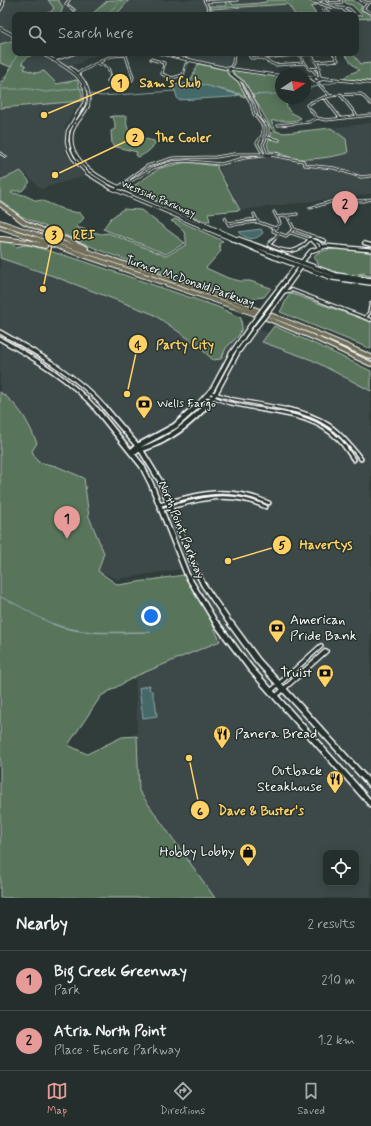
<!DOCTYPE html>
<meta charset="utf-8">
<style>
:root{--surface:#242e2c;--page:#2c3634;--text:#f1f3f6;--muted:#a3a8a9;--line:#414a48;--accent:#e69b98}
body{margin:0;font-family:Mynerve,sans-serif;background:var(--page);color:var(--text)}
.controls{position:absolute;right:12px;bottom:12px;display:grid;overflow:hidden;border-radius:8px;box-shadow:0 2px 10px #0003}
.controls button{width:36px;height:36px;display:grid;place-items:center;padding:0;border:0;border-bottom:1px solid var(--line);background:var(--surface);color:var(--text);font:20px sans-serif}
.compass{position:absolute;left:275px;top:68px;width:36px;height:36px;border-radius:50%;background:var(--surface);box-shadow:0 2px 10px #0003;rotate:78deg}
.you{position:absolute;left:151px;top:616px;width:14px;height:14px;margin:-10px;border:3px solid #fff;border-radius:50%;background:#1a73e8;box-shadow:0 0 0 6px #1a73e833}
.badge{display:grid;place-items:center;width:26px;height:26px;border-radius:50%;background:var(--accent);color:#111;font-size:13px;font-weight:700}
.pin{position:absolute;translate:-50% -33px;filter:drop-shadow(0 1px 2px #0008)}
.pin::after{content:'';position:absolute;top:21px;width:14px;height:12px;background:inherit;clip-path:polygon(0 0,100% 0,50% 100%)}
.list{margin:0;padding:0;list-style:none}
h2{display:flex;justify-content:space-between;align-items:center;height:52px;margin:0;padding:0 16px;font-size:17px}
h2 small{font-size:13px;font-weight:400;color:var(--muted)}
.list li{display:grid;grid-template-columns:26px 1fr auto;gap:12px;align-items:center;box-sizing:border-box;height:60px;padding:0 16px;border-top:1px solid var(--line)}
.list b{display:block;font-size:15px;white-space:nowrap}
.list p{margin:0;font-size:13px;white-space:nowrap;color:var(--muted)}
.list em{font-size:13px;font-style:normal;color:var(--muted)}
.icon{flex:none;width:22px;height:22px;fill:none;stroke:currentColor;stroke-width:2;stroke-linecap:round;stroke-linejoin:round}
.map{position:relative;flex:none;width:371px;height:898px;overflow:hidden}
.search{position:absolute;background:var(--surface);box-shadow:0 2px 10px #0003;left:12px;right:12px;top:12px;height:44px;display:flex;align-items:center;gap:10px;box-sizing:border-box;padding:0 14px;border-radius:8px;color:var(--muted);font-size:15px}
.sheet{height:172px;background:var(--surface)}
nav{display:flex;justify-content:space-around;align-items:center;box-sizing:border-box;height:56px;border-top:1px solid var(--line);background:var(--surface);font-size:11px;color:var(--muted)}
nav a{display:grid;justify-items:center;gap:2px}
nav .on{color:var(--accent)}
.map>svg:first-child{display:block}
</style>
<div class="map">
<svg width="371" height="898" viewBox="0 0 371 898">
<rect width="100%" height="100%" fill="#303d3a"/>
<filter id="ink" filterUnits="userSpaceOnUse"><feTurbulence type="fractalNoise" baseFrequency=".025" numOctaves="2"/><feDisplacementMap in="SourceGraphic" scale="8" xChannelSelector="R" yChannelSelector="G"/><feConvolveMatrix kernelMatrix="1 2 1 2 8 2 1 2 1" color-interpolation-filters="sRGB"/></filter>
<g filter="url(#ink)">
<path fill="#3d484a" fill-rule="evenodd" d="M0,0H108L91,15H15V40L0,44Z
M129,0H304L316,15H116Z
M371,17V80L348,53H356V18Z
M39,53H102L82,61V63L65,67L77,80L57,84L44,71L37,73L24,69L22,63L24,60L27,57Z
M153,53H231L232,56L227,70Z
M80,100L65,127V152L84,176L41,189L22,170L0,179V107Z
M371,123V194L241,210L219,168L269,151L279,152L293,158L307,159L337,156L348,153L346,139L331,128Z
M0,247L267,332L358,370L371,378V898H215L139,791L135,669L218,635L197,593L188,568L117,579L98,571L104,552L89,517L84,478L56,466L38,462L0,396ZM326,853H356V883H326Z"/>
<path fill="#58755c" stroke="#acbaae" d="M48,0H58L63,7L61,13L58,15H43V13L51,12L54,8Z
M108,0H129L116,15H91Z
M267,0H309L319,4L311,7L317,15H295L288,4L212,9L208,6H227L224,1H230L233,5C244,4 255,4 266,2Z
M347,0H353L362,6L360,10L371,14V18L356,19V16L362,15L352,5L347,4L344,1Z
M15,40V53H39C31,55 27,56 22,63L26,66L24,69L36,73L44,71L57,84L77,80L82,93V101L0,108V84L5,80L11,67L0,63V44Z
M344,53H352L361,64L371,63V81L344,79L347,75L359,70L352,64Z
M198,64L227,70L281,76V98H288L286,103C289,116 292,111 301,118C295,123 279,120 271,121L276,130L275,131L284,133L331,128L346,139L348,153C332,157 310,161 293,158C284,156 280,152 269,151L267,144L273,131L253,96L242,97L240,94L190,82Z
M113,116H127C127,119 126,122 127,126C129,136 145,139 154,141L155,143C151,150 146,154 138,157L136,155L137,152L113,146L112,144L111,131L115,129C115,124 115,118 110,117Z
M186,162L218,166L217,168L240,210L208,213L210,221H204L129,189L160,168Z
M21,171L30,182L22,191H13L11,193L24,195L37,201L41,200L67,211L80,213L84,218L76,227L101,234L108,233L166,256L186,245C187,232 181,226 171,221L175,219L223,241L219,244L221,251L206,268L228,278L240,281H250L271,288L264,297L256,298L251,303L104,252L21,216L0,200V180Z
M123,209L141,210L185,243L166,254L103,229L110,219Z
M0,241L10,243L16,247L24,245H29L80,260L218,307L241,318L242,328L239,335L226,348L221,359L213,360L195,343L153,314L53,276L0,258Z
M340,249L371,252V272L358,274L371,275V277L345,275L319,267L317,261L313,257C318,250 332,249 340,249Z
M290,293L371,322V349L280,312Z
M274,326L322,347L371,371V391L312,360L262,342Z
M0,392C20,406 27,420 37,443L32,451L38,462L56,466L84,478L89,517L104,553L98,571L118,585L190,574L220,641L136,676L101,696L68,745L87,754L122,737L137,736L139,791L215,898H0Z"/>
<path fill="#456969" stroke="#8fa5a5" d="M191,83L205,85L239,95L232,97L178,100L173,85Z
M261,229L263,233C255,241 247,240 239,232Z
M150,685L149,689L153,692V697L155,700L157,716L143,718L139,688Z"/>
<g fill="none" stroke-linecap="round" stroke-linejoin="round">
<path stroke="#8fa5a5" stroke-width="1" d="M106,15L122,0
M0,82L6,76L18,53
M0,89H29L46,92L80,88L91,94L101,96L175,91
M305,89L337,82
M239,95L281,94
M0,597C20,604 36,618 56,625"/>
<path stroke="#8fa5a5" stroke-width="1.5" d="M53,624C83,636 119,632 150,632"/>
<path stroke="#45504e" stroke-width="1.5" stroke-dasharray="1.5 0.5" stroke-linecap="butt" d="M146,168L148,167
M149,170L151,168"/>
<g stroke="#fff" stroke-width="3">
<path id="minor-far3" d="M69,0L66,4L74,10
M204,0L212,15
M310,0L330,7L349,9L353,13L348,14L343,9
M326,0L330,3L342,2L341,0
M361,0L368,3L371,2
M205,2L237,0
M314,2L322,0
M368,3L363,9L371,13
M326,10L323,11L327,15
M326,10L331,15
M13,38H15
M125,53L133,77L132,80
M234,53L233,63L228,72L239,81L251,103L254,114L263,126V134L257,143L263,154
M248,53L251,58H261L275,65L304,63
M258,53L261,58L320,53
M298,53L309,69L320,68L310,53
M333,53L338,60
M151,59L164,63L162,74L172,78L183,75L186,64L190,60
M317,62L338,60
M98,63L108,68L111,77L108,81
M230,69L231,73L244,83L256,104L259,115L268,127V134L263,144L266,153
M312,69L317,74L315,77
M318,69L320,77
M78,73L111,56L125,55
M316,81L329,95
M340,94L357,116
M324,97L340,118
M317,118L307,105C324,94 341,95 361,94L371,104
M278,125L309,122L317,118L326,120L371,115
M266,137L279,140
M0,153L6,157
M117,188L147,166L173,158L216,157L234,154H279
M116,190L153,168L172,162L188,161L221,164L244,158L271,155L303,161L305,165L334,168L361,177L371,176
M310,208L337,200L364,201L371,199
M274,212L280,223L273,231L286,236L294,229L287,215
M254,214L258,222L275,228
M277,217L297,214
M225,218L229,225L257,222
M228,223L256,219
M294,229L323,240
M291,233L312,240
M273,240L278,234
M309,240L313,236"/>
</g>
<g stroke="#fff" stroke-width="4.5">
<path id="minor-far2" d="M274,239L269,245C287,253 296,255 310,239
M309,239L318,242L323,246
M320,239L325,241
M313,241L319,247
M364,243L371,245
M283,292L292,290L371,320
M365,318L369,313L371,304
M210,392L232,399L292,410
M207,395L228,403L263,410"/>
</g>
<g stroke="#fff" stroke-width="5.5">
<path id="minor-far1" d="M257,409C286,414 317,417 339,440C345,446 349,454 354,460
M287,409C324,416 339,430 361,459
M159,505C198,493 230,485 269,503
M161,510C198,499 229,490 266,507"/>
</g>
<g stroke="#fff" stroke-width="6">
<path id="minor" d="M271,691L321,646
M276,696L326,651"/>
</g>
<g stroke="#fff" stroke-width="3.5">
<path id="tertiary-far3" d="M159,53L225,68L281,76
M53,60L75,53
M315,77L323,79L316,81L313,79Z
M305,78L315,77
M322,78L371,83"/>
</g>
<g stroke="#fff" stroke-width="5.5">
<path id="tertiary-far2" d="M301,263L311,251L326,246L371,250
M0,332C39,354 78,376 107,410
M0,339C34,358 71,380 97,410"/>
</g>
<g stroke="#fff" stroke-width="7">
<path id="tertiary-far1" d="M96,409L142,466L151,484L187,575L217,625
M106,409L141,450L160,481L191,559L203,584L231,625"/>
</g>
<g stroke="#fff" stroke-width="8">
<path id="tertiary" d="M217,624L250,668L371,804
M231,624L258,661L371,785"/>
</g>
<g stroke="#fff" stroke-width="3.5">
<path id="secondary-far3" d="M0,0V3
M0,10L3,5V0
M0,28L15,36
M41,53C60,64 95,78 83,106
M53,57H61
M70,67C83,77 92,89 88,106"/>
</g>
<g stroke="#fff" stroke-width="4.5">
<path id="secondary-far2" d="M83,105L68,131L67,141L69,150L73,158L87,173L111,188L234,240
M88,105C84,115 75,122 72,132C66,158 95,176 114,185L240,240"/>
</g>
<g stroke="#fff" stroke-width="6">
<path id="secondary-far1" d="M232,239L274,257L333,278L371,283
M238,239L336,275L371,280
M269,301L297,265
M275,303L301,267
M193,410L213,388L231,354L251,325
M202,410L216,393L238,352L256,327"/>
</g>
<g stroke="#fff" stroke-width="8">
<path id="secondary" d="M132,451L138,446L175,426L194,409
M132,452C160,445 183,430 203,409"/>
</g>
<g stroke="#fff" stroke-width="5.5">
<path id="motorway-far1" d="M0,204L24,222L67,240
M0,222L53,240
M0,227L39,240
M0,239L10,240"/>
</g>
<g stroke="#fff" stroke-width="6">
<path id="motorway" d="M1,239L28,242L45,246
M36,239L259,315L315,338L371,364
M50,239C158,276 267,309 371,357
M65,239L86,248"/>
</g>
<use href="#minor-far3" stroke="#26332d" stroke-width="1.5"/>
<use href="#minor-far2" stroke="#26332d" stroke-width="2"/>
<use href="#minor-far1" stroke="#26332d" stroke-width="2.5"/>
<use href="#minor" stroke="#26332d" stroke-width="3.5"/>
<use href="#tertiary-far3" stroke="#26332d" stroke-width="2"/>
<use href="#tertiary-far2" stroke="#26332d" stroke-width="3"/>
<use href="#tertiary-far1" stroke="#26332d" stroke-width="4"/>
<use href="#tertiary" stroke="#26332d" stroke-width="5"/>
<use href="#secondary-far3" stroke="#26332d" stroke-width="2"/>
<use href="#secondary-far2" stroke="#26332d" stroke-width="2.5"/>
<use href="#secondary-far1" stroke="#26332d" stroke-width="3.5"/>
<use href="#secondary" stroke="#26332d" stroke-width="4.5"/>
<use href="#motorway-far1" stroke="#706e59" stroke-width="3.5"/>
<use href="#motorway" stroke="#706e59" stroke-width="4"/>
<g stroke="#fff" stroke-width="6" stroke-linecap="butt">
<path id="secondary-bridge" d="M251,325L269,301
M256,327L275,303"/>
</g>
<use href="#secondary-bridge" stroke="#26332d" stroke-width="3.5"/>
</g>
</g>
<defs>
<g id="bank-pin" transform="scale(0.9)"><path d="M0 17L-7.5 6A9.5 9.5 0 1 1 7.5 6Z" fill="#ffd166" stroke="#26332d"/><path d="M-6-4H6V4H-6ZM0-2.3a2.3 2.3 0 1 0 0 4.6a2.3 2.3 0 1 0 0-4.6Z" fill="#111"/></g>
<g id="restaurant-pin" transform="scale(0.9)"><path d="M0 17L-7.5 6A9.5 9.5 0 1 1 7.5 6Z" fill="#ffd166" stroke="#26332d"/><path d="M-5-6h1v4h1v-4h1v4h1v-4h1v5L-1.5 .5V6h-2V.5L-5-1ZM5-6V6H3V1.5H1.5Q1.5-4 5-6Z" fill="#111"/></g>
<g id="shop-pin" transform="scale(0.9)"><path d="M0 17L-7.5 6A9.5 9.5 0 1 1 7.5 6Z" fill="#ffd166" stroke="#26332d"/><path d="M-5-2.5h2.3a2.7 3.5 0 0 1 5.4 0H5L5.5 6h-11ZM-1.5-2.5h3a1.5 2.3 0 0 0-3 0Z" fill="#111"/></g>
</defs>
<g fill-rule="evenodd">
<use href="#bank-pin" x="144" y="404"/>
<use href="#bank-pin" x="277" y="628"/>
<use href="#bank-pin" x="325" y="673"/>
<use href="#restaurant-pin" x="222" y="734"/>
<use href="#restaurant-pin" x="335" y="779"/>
<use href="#shop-pin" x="248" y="852"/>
</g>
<g text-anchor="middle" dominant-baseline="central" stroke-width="3" stroke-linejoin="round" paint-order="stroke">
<g font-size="10" fill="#fff" stroke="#26332d">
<text transform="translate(158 199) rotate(23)">Westside Parkway</text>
</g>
<g font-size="12" fill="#fff" stroke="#26332d">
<text transform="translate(190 282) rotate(19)">Turner McDonald Parkway</text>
<text transform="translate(181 530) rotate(68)">North Point Parkway</text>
</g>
<g font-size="12" fill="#fff" stroke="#26332d" text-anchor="start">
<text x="157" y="404">Wells Fargo</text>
</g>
<g font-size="14" fill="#fff" stroke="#26332d" text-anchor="end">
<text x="290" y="620" text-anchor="start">American<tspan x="290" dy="16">Pride Bank</tspan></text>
<text x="312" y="673">Truist</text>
<text x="235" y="734" text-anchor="start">Panera Bread</text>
<text x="322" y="771">Outback<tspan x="322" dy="16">Steakhouse</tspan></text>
<text x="235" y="852">Hobby Lobby</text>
</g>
</g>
<path fill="none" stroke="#ffd166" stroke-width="1.5" d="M44 115L120 83M55 175L135 137M43 289L54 235M127 394L138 344M228 561L282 545M189 758L200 810"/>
<g fill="#ffd166" stroke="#26332d" stroke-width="1.5">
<circle cx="44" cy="115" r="4"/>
<circle cx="55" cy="175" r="4"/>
<circle cx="43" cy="289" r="4"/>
<circle cx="127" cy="394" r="4"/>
<circle cx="228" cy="561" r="4"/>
<circle cx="189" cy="758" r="4"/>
<circle cx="120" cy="83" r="10"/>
<circle cx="135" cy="137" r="10"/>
<circle cx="54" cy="235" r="10"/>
<circle cx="138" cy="344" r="10"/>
<circle cx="282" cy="545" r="10"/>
<circle cx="200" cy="810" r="10"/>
</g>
<g font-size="12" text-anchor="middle" font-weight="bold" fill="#111">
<text x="120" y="87">1</text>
<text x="135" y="142">2</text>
<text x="54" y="239">3</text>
<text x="138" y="349">4</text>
<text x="282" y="549">5</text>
<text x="200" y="815">6</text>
</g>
<g font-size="13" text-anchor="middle" font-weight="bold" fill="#ffd166" stroke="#26332d" stroke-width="3" stroke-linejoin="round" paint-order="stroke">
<text x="170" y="87">Sam's Club</text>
<text x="183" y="142">The Cooler</text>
<text x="84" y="239">REI</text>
<text x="185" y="349">Party City</text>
<text x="326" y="549">Havertys</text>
<text x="261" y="815">Dave &amp; Buster's</text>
</g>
</svg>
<div class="controls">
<button><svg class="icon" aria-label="locate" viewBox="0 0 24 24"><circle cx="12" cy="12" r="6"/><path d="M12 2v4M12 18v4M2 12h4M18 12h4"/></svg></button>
</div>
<svg class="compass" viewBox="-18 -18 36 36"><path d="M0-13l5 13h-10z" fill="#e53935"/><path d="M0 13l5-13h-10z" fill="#a3a8a9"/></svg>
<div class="you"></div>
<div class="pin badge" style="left:67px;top:539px">1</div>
<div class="pin badge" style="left:345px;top:224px">2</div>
<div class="search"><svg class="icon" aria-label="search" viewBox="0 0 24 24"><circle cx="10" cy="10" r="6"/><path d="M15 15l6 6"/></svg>Search here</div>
</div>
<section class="sheet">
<h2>Nearby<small>2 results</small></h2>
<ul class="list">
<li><span class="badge">1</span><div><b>Big Creek Greenway</b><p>Park</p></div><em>210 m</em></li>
<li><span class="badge">2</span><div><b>Atria North Point</b><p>Place · Encore Parkway</p></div><em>1.2 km</em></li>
</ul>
</section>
<nav>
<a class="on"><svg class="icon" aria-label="map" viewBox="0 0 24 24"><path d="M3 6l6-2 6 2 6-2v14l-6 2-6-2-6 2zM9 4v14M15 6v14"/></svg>Map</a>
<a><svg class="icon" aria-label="directions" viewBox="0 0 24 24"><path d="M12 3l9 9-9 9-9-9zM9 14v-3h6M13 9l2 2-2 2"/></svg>Directions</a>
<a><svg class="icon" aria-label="saved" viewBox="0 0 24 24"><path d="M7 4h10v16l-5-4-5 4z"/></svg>Saved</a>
</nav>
